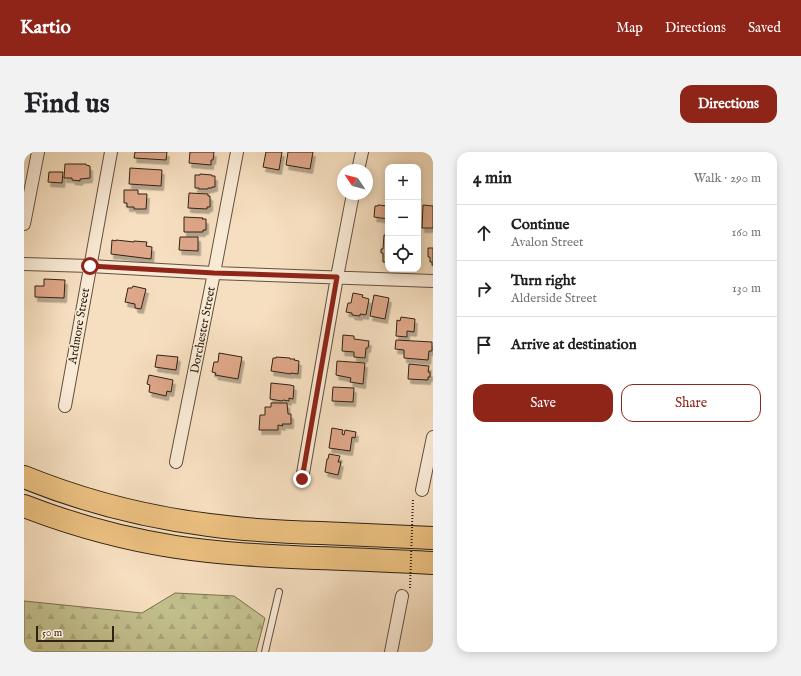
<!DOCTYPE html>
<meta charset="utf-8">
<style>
:root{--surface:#fff;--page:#f2f2f2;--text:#202124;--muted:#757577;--line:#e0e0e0;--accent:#8f2418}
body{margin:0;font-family:"IM FELL English",serif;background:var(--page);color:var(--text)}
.controls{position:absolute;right:12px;top:12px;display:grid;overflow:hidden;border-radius:8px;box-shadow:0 2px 10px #0003}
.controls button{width:36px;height:36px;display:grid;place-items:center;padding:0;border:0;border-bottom:1px solid var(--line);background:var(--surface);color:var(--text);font:20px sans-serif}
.compass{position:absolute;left:313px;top:12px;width:36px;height:36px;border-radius:50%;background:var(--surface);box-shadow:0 2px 10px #0003;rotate:305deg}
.scale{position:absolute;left:12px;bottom:10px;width:78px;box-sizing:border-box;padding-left:4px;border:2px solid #302213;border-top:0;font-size:11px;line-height:14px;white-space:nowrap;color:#302213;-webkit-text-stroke:3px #f9ead6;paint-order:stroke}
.stop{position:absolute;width:12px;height:12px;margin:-9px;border:3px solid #8f2418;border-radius:50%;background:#fff}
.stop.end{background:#8f2418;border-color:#fff;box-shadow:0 1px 4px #0008}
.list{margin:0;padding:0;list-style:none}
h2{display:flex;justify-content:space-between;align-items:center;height:52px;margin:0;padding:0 16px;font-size:17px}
h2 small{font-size:13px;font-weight:400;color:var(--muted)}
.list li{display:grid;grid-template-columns:26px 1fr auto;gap:12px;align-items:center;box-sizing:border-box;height:56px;padding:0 16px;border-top:1px solid var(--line)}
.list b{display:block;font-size:15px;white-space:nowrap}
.list p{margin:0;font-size:13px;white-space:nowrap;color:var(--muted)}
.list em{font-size:13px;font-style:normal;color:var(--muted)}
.actions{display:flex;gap:8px;padding:12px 16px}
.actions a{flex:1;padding:9px 0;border:1px solid var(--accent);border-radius:12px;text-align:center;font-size:14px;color:var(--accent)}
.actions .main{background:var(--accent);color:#fff}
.icon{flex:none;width:22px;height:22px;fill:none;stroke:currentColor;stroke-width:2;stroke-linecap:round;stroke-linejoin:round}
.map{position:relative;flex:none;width:409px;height:500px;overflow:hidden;border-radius:12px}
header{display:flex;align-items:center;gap:24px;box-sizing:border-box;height:56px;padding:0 20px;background:var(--accent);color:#fff}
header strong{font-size:19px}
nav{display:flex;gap:22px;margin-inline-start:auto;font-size:14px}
.intro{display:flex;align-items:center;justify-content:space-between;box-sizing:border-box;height:96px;padding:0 24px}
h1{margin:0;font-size:28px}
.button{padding:10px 18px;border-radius:12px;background:var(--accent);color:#fff;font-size:14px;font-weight:700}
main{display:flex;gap:24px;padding:0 24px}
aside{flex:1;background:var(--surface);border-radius:12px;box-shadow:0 2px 10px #0003}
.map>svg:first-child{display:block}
</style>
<header>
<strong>Kartio</strong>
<nav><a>Map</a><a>Directions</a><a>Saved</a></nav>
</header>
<div class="intro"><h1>Find us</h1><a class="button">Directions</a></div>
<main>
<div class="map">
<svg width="409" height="500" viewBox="0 0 409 500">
<defs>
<pattern id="forest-firs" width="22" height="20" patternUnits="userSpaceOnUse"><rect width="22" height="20" fill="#c3c08e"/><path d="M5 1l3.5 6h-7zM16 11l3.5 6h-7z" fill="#a8a57a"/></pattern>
<filter id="shadow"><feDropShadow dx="2.5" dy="4.5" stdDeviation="0" flood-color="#0004"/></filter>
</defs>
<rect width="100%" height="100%" fill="#f6dfc0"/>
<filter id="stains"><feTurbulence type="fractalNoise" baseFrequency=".005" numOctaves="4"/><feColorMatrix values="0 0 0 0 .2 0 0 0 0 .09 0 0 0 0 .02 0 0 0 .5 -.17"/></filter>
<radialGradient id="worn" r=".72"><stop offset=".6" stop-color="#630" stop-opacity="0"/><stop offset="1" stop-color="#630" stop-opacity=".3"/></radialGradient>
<path fill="url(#forest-firs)" stroke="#7a7150" d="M151,441L210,444L241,466L232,500H7L0,495V449L118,461Z"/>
<path fill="#dfa789" stroke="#302213" filter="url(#shadow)" d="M111,0H143L142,8L110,6Z
M166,0H190L189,8H187V13L165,11Z
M242,0H258L255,18L239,15Z
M264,0H289L286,17L262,13Z
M41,12H62V13L66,14V26L56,27V29L48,28V26H40Z
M106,16L138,18L137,34L105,32Z
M25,20H39L38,31L24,30Z
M176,22L188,23V24H191V35H188V36H184V37H175V36H171V23H176Z
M100,38H114V42H123L122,57H110V55H103V51H100Z
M165,41L184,42V44H186V55H183V57L164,56Z
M354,53L364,54V67L350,65L351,54H354Z
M399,53L409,54V76H398Z
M160,65L179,66L178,67H182V78H179V80H160Z
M360,83H364V110H359V101H357V97H359Z
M156,85H174V99L155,98Z
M88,88L92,89V88L110,90V89L123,90L122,94L128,95L127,107L87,102Z
M404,96H409V113H408V110H406V105H404Z
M20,127L41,128L40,146L11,145V134H20Z
M109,134L122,137L117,157L111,156V152L101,150L104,136H108Z
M329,141L339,143L338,145L345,147L342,163L336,162V164L328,163V161L322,160L324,151H327Z
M350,143L365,146L361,167L346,164Z
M377,165L391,167L390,180L383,179V185L372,184L373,168L376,169Z
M319,183L330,184V187L345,189L344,196H342L341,206L330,205V200L318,199Z
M372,188L408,190V199H405L404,208L380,206V198L371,197Z
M195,201L218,205L214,227L191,223L192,221L188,220L190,210H194Z
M133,203L154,205L152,218L131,215Z
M252,205L266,206V207H271L270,208L275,209L274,222L267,221V222L247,219L249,206H252Z
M313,209L341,211L339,232L326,230L327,226L312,223Z
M385,212L405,214L404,220H406V225H404V228L384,227Z
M125,223L149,228L147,240L143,239L142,244L125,240L126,233L123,232Z
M247,231L266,233L270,234L269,247L265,246V249L259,248L258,249L246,247Z
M309,235L330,236L329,250L308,249Z
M247,251H263L264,262H267V272H258L259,274L254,273V278H235L236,263H241V255H247Z
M308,276L319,278L318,282L320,283L321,278L332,280L331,286L328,285L326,299L305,296Z
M305,302L316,304L314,310H317L314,323L301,320L303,307H304Z"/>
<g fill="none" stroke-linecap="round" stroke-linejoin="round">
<g stroke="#62513e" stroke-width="8">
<path id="lane" d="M241,500L255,440"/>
</g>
<g stroke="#62513e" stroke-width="14">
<path id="street" d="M334,18L338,0
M0,72L14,0
M0,112L66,114L190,121L409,129
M41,254L87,0
M152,310L190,121L213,0
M278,327L313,125L329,42
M398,338L409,285
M367,500L378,444"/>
</g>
<g stroke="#302213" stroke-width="24">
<path id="highway" d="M0,325C59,349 122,365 185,373C222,378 259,380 297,381C334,383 372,384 409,386
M0,354C49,373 100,387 152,395C198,402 244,404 291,406C330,407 370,409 409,411"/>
</g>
<use href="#lane" stroke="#f9ead6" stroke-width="6"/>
<use href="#street" stroke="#f9ead6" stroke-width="12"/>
<use href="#highway" stroke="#ebc080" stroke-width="22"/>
<path stroke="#302213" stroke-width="2" stroke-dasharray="1 2" stroke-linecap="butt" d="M386,436L389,347"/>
</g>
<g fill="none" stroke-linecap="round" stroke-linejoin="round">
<path stroke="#8f2418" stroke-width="5" d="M66,114L190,121L313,125L278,327"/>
</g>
<g text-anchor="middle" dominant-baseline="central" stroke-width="3" stroke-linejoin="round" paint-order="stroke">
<g font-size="12" fill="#302213" stroke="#f9ead6">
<text transform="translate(55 174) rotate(-80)">Ardmore Street</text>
<text transform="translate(179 178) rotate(-79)">Dorchester Street</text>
</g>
</g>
<rect width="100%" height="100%" filter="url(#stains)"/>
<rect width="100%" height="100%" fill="url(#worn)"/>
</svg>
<div class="controls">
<button>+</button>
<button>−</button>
<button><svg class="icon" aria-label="locate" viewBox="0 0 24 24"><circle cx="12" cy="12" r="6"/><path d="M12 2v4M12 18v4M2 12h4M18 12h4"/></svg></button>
</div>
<svg class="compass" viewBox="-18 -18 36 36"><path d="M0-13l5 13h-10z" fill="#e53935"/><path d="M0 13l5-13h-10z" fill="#757577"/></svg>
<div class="scale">50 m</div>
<div class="stop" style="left:66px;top:114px"></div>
<div class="stop end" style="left:278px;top:327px"></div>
</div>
<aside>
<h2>4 min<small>Walk · 290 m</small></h2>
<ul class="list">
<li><svg class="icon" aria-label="ahead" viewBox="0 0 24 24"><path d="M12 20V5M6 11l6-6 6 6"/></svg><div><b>Continue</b><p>Avalon Street</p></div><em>160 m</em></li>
<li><svg class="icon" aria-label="right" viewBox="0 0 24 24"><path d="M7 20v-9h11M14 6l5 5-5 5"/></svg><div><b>Turn right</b><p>Alderside Street</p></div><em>130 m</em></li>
<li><svg class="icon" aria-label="arrive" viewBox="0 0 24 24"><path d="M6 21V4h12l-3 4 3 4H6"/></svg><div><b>Arrive at destination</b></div></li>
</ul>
<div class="actions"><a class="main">Save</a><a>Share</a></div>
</aside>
</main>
